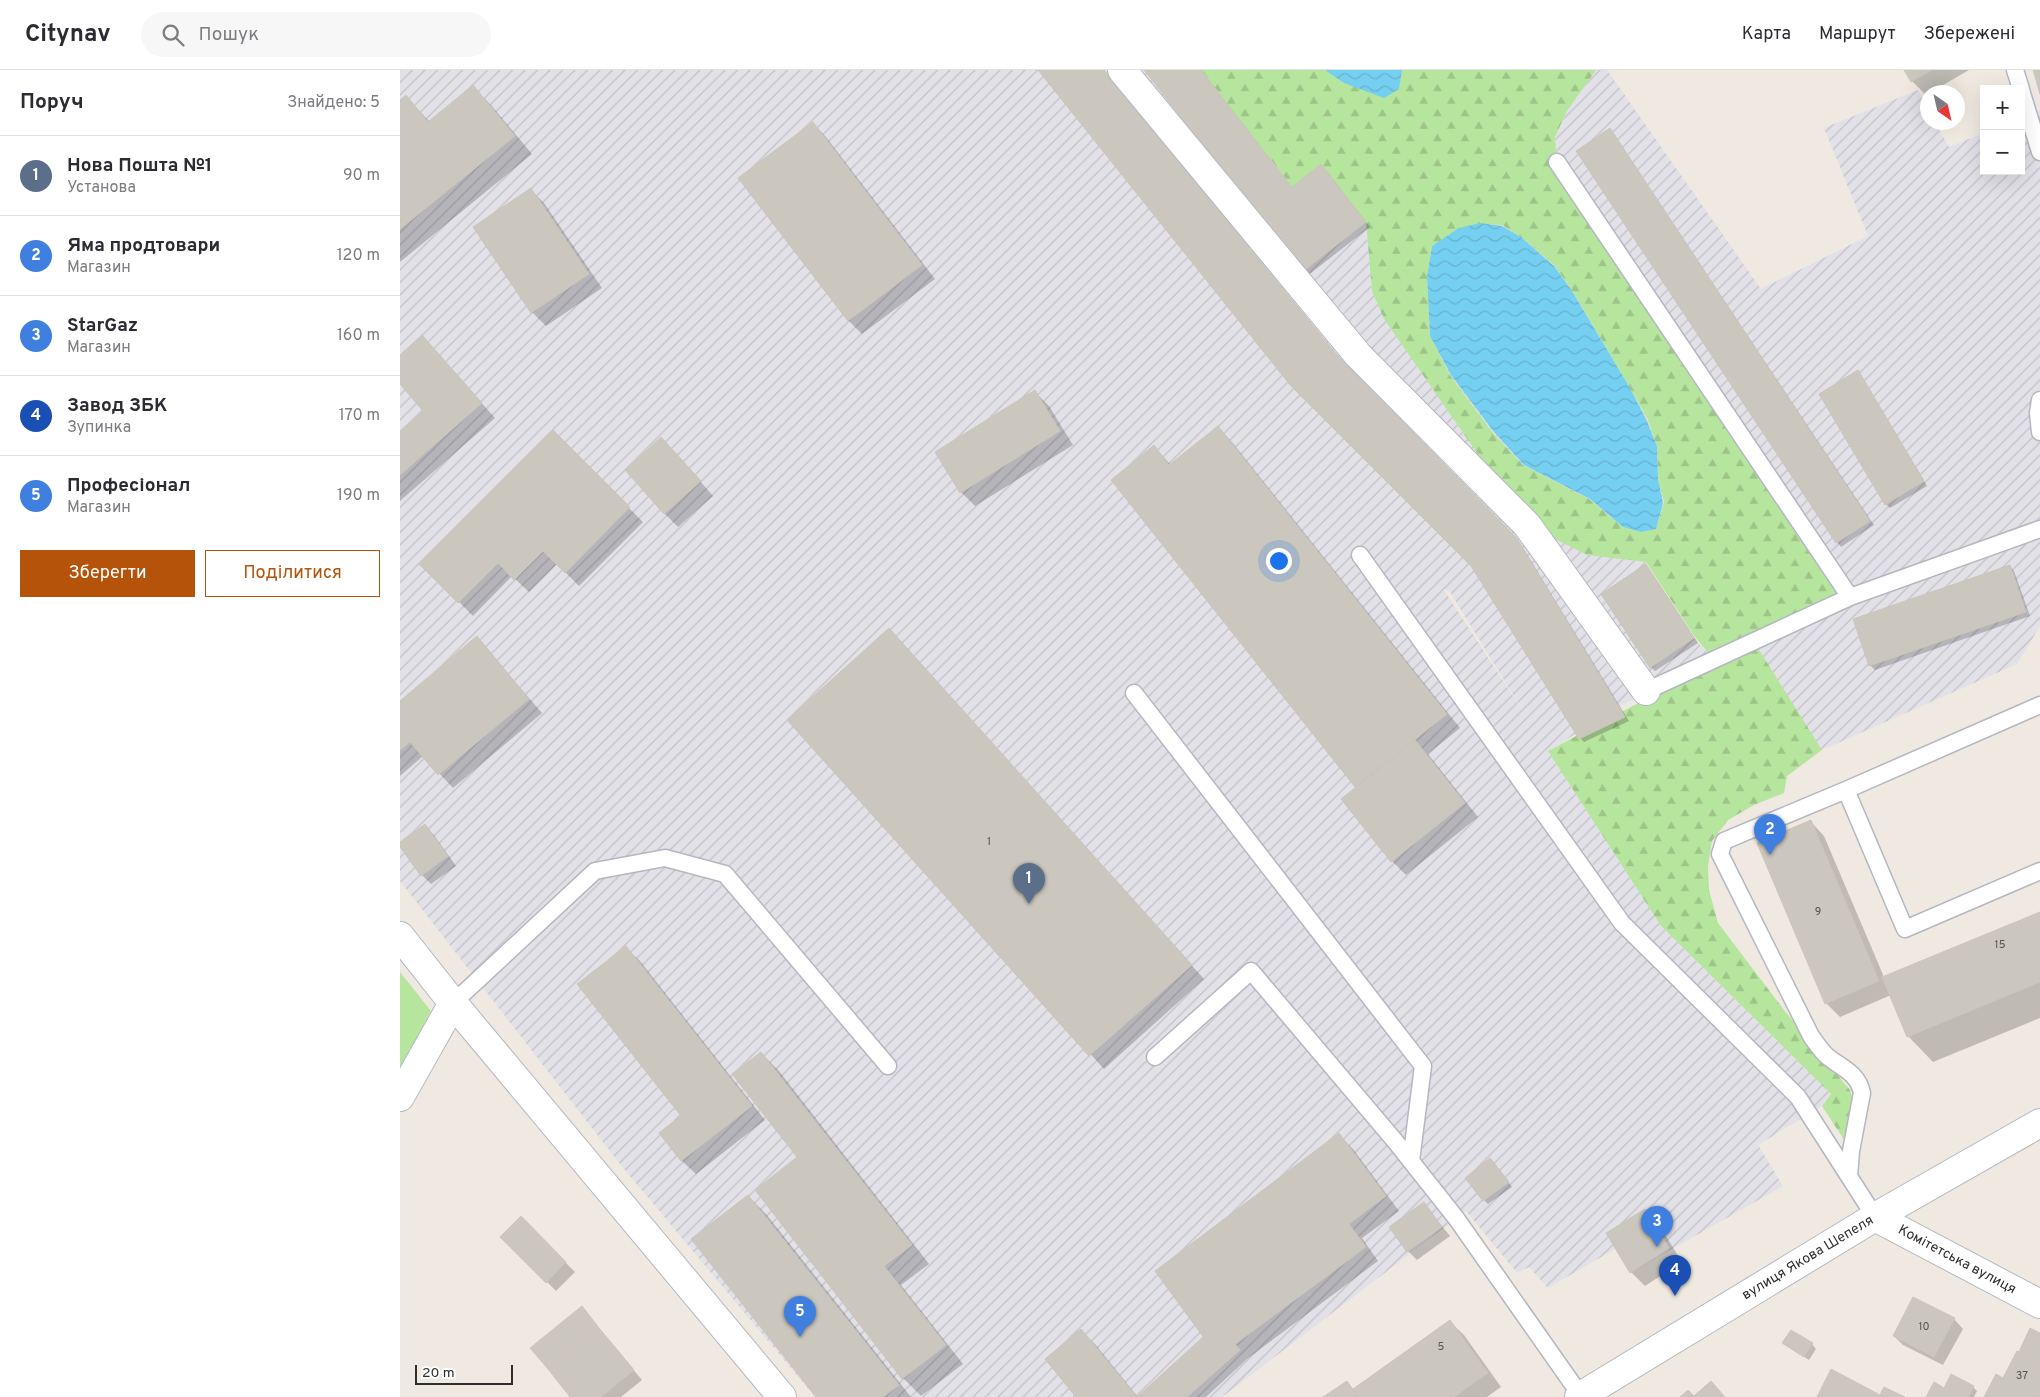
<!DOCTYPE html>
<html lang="uk">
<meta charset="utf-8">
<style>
:root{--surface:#fff;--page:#f7f7f7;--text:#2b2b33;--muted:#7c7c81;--line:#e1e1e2;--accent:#b45309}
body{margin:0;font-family:Overpass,sans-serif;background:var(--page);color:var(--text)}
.controls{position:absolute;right:15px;top:15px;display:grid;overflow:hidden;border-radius:0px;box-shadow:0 5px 20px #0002}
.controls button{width:45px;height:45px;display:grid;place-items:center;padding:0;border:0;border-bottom:1px solid var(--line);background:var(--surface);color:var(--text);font:25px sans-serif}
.compass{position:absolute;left:1520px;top:15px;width:45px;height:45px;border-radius:50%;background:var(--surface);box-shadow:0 5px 20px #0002;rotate:146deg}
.scale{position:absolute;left:15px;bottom:12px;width:98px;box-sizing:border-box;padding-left:5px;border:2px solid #2e2e2e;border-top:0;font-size:14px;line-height:18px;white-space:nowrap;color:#2e2e2e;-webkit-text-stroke:4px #fff;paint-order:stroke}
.you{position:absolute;left:878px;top:490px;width:18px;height:18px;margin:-12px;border:4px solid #fff;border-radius:50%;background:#1a73e8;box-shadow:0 0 0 8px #1a73e833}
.badge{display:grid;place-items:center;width:32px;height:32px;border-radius:50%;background:var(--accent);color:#fff;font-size:16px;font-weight:700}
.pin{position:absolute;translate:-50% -41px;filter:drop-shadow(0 1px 2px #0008)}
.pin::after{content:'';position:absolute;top:26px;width:18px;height:15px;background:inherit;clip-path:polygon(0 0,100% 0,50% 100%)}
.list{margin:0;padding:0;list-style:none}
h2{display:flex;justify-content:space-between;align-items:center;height:65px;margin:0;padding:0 20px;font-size:21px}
h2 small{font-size:16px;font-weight:400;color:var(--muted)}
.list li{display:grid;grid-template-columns:32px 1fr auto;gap:15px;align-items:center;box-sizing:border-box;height:80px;padding:0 20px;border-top:1px solid var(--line)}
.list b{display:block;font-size:19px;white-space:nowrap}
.list p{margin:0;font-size:16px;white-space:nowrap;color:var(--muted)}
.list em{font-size:16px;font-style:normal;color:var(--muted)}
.actions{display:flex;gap:10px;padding:15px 20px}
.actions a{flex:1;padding:11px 0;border:1px solid var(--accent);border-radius:0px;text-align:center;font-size:18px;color:var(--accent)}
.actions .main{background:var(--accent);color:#fff}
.icon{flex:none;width:28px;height:28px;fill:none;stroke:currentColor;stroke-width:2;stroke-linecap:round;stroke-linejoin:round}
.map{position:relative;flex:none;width:1640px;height:1327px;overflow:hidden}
header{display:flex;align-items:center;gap:30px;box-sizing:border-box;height:70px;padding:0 25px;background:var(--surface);border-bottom:1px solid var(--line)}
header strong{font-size:24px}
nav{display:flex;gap:28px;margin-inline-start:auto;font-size:18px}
.search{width:350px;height:45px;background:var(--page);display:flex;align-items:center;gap:12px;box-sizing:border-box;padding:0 18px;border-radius:28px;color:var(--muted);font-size:19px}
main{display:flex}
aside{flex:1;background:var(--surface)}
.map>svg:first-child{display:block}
</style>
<header>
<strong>Citynav</strong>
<div class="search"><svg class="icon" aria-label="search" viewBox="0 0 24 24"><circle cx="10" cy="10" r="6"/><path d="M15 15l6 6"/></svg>Пошук</div>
<nav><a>Карта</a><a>Маршрут</a><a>Збережені</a></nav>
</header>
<main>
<aside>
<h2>Поруч<small>Знайдено: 5</small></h2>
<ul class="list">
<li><span class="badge" style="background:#5c6f8a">1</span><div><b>Нова Пошта №1</b><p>Установа</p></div><em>90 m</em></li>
<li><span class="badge" style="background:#3f7fe0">2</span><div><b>Яма продтовари</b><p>Магазин</p></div><em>120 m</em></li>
<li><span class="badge" style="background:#3f7fe0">3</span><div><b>StarGaz</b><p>Магазин</p></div><em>160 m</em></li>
<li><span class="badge" style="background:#1a4fb4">4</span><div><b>Завод ЗБК</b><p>Зупинка</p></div><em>170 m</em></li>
<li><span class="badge" style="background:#3f7fe0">5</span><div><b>Професіонал</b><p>Магазин</p></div><em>190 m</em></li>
</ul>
<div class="actions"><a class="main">Зберегти</a><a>Поділитися</a></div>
</aside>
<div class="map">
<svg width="1640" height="1327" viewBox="0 0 1640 1327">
<defs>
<pattern id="industrial-furrows" width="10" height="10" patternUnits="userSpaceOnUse" patternTransform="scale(1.25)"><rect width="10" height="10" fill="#e3e1e8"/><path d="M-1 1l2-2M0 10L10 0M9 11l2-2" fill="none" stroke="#c3c1c7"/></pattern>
<pattern id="forest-firs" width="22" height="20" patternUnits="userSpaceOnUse" patternTransform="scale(1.25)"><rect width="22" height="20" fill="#b6e59e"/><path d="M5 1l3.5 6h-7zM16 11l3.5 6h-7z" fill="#9dc588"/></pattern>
<pattern id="water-waves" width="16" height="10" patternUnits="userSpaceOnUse" patternTransform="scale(1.25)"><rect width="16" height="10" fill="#75cff0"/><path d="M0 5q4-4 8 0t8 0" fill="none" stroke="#66b2ce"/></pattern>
</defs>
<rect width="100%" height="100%" fill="#efe9e1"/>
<path fill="url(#industrial-furrows)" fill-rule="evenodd" d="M0,0H801L892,117L921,94L966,152L972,221L1127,455L1240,462L1223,457L1189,429L1123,395L1093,363L1050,305L1030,266L1027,207L1032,176L1080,154L1102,155L1121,167L1155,196L1173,222L1247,348L1257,376L1258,409L1264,432L1256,459L1240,462L1246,494L1294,568L1314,590L1246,621L1148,681L1261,856L1431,1024L1422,1036L1358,1075L1383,1116L1230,1203L1215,1179L1148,1218L1129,1197L1117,1203L1066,1141L822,1327H415L220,1094L0,811ZM1044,519L1050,522L1126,646L1044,520Z
M1196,0H1207L1361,219L1468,166L1424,58L1518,20L1527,38L1528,52L1535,53L1549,77L1584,63V101H1621V47L1640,40V556L1617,594L1422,680L1353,572L1157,92L1155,67L1167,41Z"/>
<path fill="#b6e59e" d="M0,902L31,941L0,1001Z"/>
<path fill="url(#forest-firs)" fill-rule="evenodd" d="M801,0H1196L1167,41L1155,67L1157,92L1450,527L1354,572L1422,680L1387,706L1384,723L1354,735L1328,750L1312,771L1308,796L1309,820L1318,853L1384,940L1450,1020L1453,1030L1445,1071L1422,1036L1431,1024L1261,856L1148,681L1342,578L1314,590L1295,567L1246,492L1187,485L1127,455L984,249L972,221L966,152L922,95L892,117ZM1080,154L1102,155L1121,167L1155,196L1173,222L1230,318L1247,348L1257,376L1258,409L1264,432L1256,459L1240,462L1223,457L1189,429L1123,395L1093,363L1050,305L1030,266L1027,207L1032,176Z"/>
<path fill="url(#water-waves)" d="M925,0H1002L999,19L984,28L944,13Z
M1080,153L1102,156L1121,167L1155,197L1172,221L1230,318L1246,349L1257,376L1258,409L1263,433L1256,459L1241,462L1223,457L1190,429L1124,395L1094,362L1051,305L1030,266L1027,207L1032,176L1059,158Z"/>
<path fill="#0003" d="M640,0H703L941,291L1120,473L1229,651L1184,672L1180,668L1072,495Z
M746,0H801L892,118L926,100L970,157L907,206Z
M1506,0H1569L1526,25L1512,11Z
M73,17L91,35L132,84L0,192V32L6,27L30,52Z
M413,53L426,67L535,209L462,264L448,250Z
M1210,60L1474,455L1441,477L1437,472Z
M130,119L144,133L202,218L146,256L132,242Z
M22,267L95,348L0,431V363L25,341L0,312V286Z
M1458,302L1527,416L1490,438L1486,434Z
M635,322L649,336L673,375L575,436L561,422L537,382Z
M818,358L832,372L1060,658L1028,684L1078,747L1006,805L992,791L942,729L957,717L712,410L754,377L771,395Z
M153,362L243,452L179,516L157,494L129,522L112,506L73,546L21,494Z
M275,382L313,426L278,457L264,443Z
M1610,496L1614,501L1630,546L1475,600L1470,595Z
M1250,500L1298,573L1255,601L1251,597Z
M77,568L142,643L53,718L23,686L0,706V632Z
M502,574L804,909L704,999L388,650Z
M1411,752L1424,766L1484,907L1640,844V948L1533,992L1508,966L1491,925L1440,947L1426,933Z
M25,756L34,765L56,796L31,814L22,805L0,775Z
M226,878L240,891L365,1050L296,1104L282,1091L261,1063L282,1046Z
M361,983L379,1001L529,1194L501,1215L563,1294L521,1326L503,1308L398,1087Z
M939,1065L953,1079L999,1141L962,1168L978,1191L847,1289L806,1327H739L805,1267Z
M1095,1094L1112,1117L1088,1134L1084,1130Z
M348,1126L366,1144L511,1327H417Z
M1024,1134L1050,1166L1017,1190L1008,1181Z
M1245,1141L1259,1155L1282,1192L1245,1216L1231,1202Z
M121,1148L175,1202L156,1221L102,1167Z
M182,1238L242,1310L221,1327H172Z
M1554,1249L1563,1259L1543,1295L1503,1275L1494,1266Z
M1050,1252L1064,1265L1101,1317L1087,1327H925L946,1312L954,1320Z
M681,1261L695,1274L738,1327H678Z
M1383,1273L1412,1274L1416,1279L1409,1290Z
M1573,1317L1577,1321L1574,1327H1527L1545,1319Z"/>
<path fill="#cbc7bf" stroke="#cbc5ba" d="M638,0H704L937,285L1116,467L1225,647L1179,669L1071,496L891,316Z
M744,0H801L892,117L921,94L966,152L902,202Z
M1504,0H1532L1511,12Z
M1633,0H1640V24Z
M73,15L115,66L0,159V30L6,25L28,52Z
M413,52L522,195L448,251L338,108Z
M1210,58L1470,451L1436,473L1176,81Z
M131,118L189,204L131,243L73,157Z
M22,265L82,333L0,405V361L23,341L0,314V285Z
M1458,300L1524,411L1485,435L1419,324Z
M635,320L660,361L560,423L535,382Z
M818,356L1047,644L955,717L711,410L754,375L769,395Z
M153,360L230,437L165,503L143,481L114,510L98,493L58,533L19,494Z
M261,367L301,411L264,444L225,400Z
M1246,494L1294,568L1250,598L1201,524Z
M1610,495L1626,542L1469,596L1453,549Z
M489,558L792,895L689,986L387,650Z
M77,566L129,629L38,705L10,672L0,680V631Z
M1015,670L1065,733L991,792L941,729Z
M1411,750L1479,911L1425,934L1357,773Z
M25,754L48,786L21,806L0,777V772Z
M1640,842V912L1507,967L1482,907Z
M226,876L352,1036L281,1091L259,1063L281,1046L177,914Z
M361,982L512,1175L484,1196L546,1275L502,1309L355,1120L397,1087L332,1004Z
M939,1063L986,1126L949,1154L966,1177L818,1287L755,1201Z
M1090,1088L1109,1112L1083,1131L1065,1108Z
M348,1125L499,1315L483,1327H416L291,1169Z
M1024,1132L1042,1157L1007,1182L989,1157Z
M1245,1139L1269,1178L1230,1203L1206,1163Z
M121,1146L166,1192L146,1213L100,1167Z
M1513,1227L1555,1248L1534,1287L1493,1266Z
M182,1236L199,1258L148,1299L130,1278Z
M1050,1250L1088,1303L1054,1327H959L953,1319Z
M199,1258L234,1300L201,1327H170L148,1299Z
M1630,1258L1640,1263V1293L1619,1282Z
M681,1259L737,1327H676L645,1289Z
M1391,1260L1413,1273L1404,1287L1382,1273Z
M803,1267L818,1287L835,1274L840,1280L787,1327H737Z
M1617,1281L1640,1293V1327H1584L1596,1304L1603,1308Z
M1431,1299L1480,1325L1485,1327H1417Z
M1551,1304L1574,1316L1568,1327H1526L1534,1312L1544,1318Z
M947,1311L958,1327H923Z
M1311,1311L1325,1327H1280L1288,1320L1294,1326Z
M1484,1317L1505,1327H1485L1480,1325Z"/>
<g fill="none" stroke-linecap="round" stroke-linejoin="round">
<g stroke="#b4b7c1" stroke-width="19">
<path id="service" d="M1615,0L1621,19
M1621,20L1640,82
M1157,92L1450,527
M1640,330L1638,343L1640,362
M960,485L1222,853L1398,1027L1475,1147
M1246,621L1450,527L1640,459
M734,623L1023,996L1011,1091
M1446,720L1505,859L1640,801
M53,933L195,801L265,788L325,804L488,996
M755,987L851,901L995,1071L1056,1148L1181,1326
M1449,1106L1451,1081L1462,1023C1458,1003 1442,998 1428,987C1421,981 1416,973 1411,966L1320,784L1324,771L1446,720L1640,635"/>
</g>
<g stroke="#b4b7c1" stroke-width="30">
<path id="minor" d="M722,0L958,285L1127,455L1246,621
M0,866L53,933L382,1327
M0,1027L53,933
M1475,1147L1640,1234
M1179,1327L1475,1147L1640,1053"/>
</g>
<use href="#service" stroke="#fff" stroke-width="16"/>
<use href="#minor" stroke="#fff" stroke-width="28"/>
</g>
<g text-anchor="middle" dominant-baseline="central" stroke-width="5" stroke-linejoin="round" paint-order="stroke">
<g font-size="11" fill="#555452">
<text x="589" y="772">1</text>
<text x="1418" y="842">9</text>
<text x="1600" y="875">15</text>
<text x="1524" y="1257">10</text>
<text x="1041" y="1277">5</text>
<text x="1622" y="1306">37</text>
</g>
<g font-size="14" fill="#2e2e2e" stroke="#fff">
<text transform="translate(1408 1188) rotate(-31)">вулиця Якова Шепеля</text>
<text transform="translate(1557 1190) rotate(28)">Комітетська вулиця</text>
</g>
</g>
</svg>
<div class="controls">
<button>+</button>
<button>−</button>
</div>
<svg class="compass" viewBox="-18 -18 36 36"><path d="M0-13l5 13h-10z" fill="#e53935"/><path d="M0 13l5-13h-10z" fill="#7c7c81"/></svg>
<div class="scale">20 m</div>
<div class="you"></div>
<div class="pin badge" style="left:629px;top:834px;background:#5c6f8a">1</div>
<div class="pin badge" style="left:1370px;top:785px;background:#3f7fe0">2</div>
<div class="pin badge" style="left:1257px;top:1177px;background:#3f7fe0">3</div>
<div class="pin badge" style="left:1275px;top:1226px;background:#1a4fb4">4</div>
<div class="pin badge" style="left:400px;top:1267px;background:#3f7fe0">5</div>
</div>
</main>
